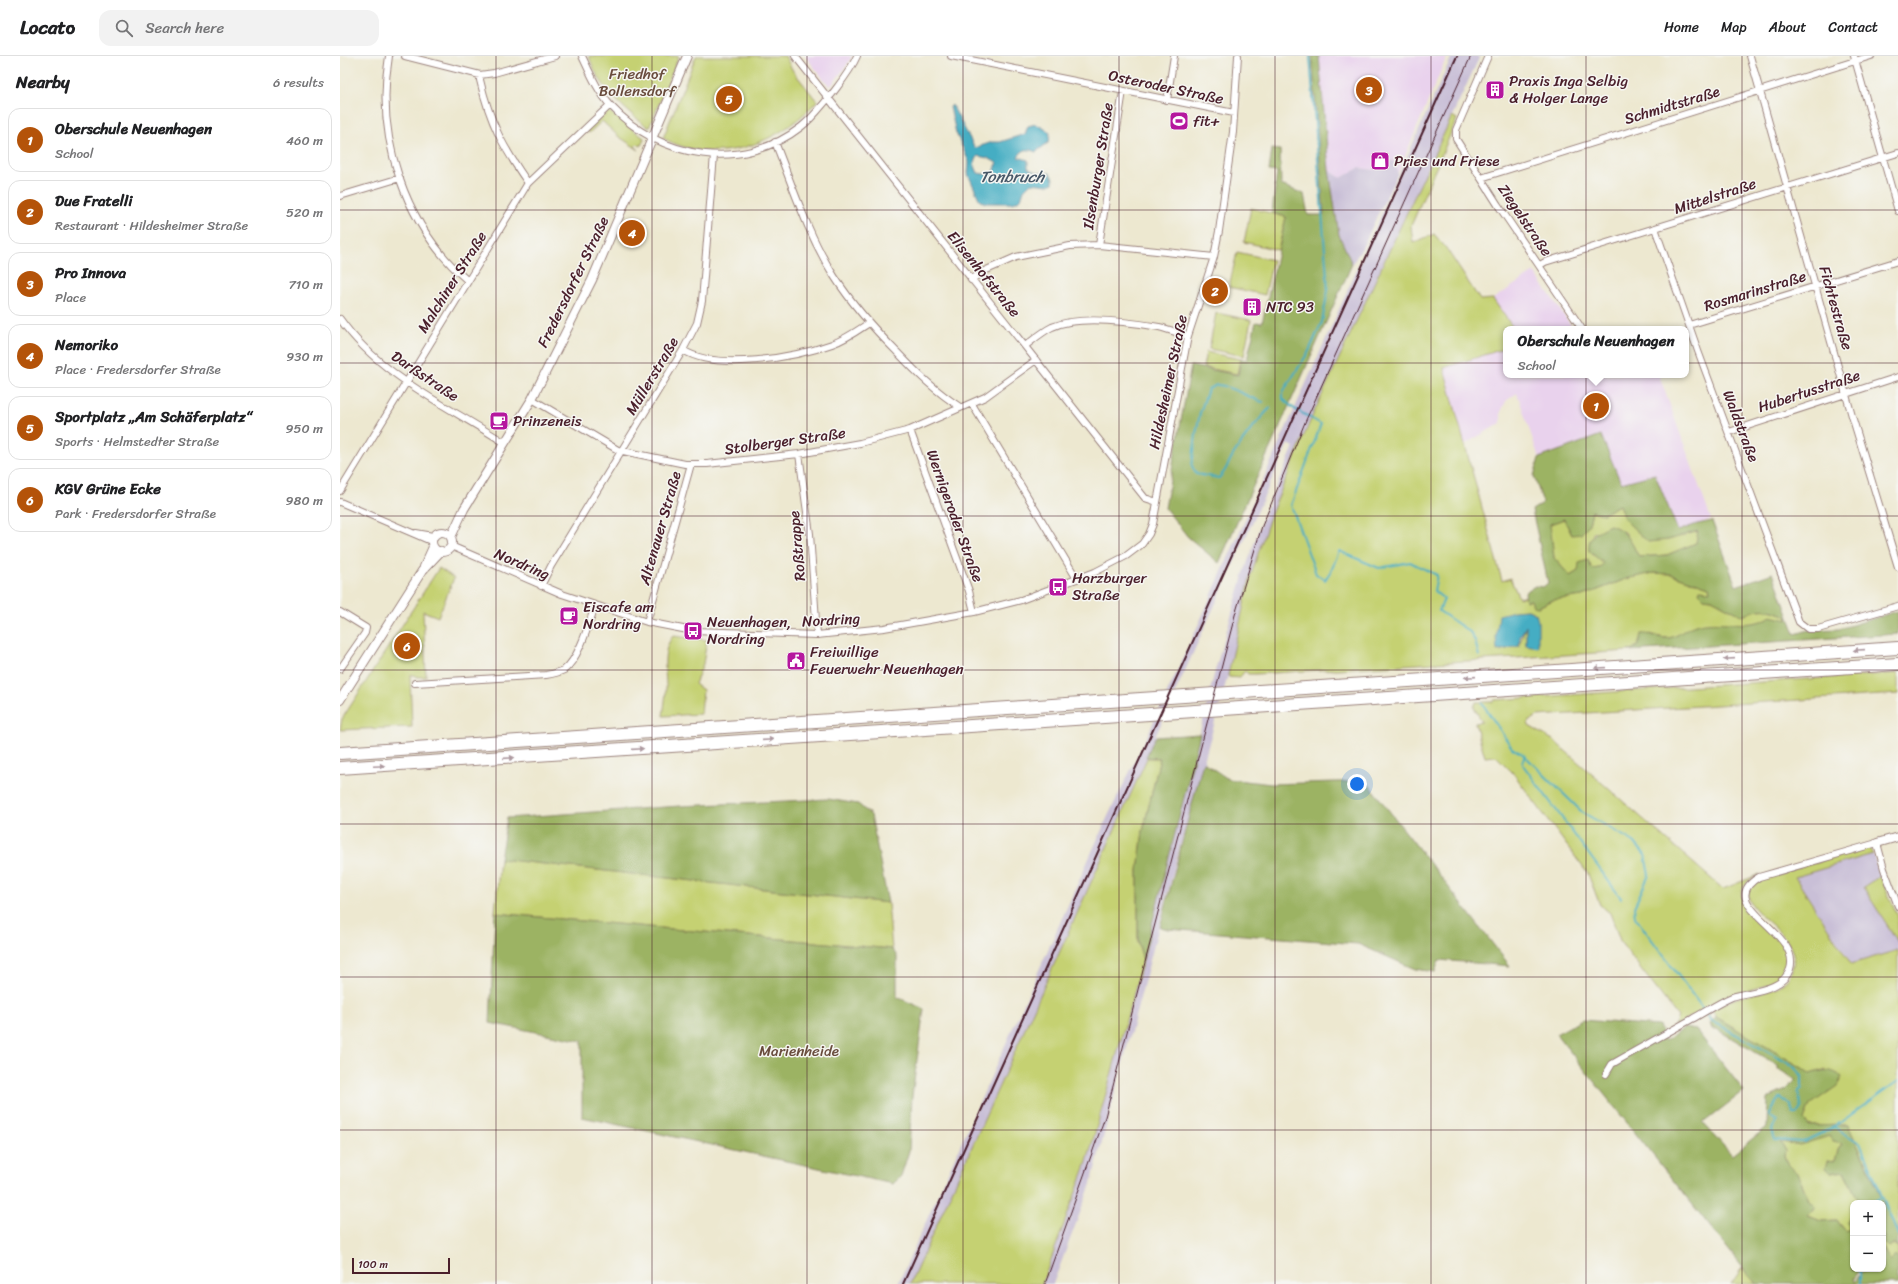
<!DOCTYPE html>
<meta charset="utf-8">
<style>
:root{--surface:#fff;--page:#f2f2f2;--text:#202124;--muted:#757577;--line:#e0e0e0;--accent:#b45309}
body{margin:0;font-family:Sriracha,sans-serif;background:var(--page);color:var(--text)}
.controls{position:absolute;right:12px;bottom:12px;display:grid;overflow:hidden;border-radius:8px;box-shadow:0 1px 3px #0004}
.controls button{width:36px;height:36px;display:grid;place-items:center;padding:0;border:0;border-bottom:1px solid var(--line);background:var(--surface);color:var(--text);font:20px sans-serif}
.scale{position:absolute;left:12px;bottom:10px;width:98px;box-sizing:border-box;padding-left:4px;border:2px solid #4a1f2b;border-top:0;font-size:11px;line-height:14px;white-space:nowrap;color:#4a1f2b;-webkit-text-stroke:3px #f6f6f2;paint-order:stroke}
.you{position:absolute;left:1017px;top:728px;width:14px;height:14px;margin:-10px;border:3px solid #fff;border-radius:50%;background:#1a73e8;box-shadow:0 0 0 6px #1a73e833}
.badge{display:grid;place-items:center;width:26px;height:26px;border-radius:50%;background:var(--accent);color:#fff;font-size:13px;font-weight:700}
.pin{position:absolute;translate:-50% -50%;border:2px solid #fff;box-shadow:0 1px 4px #0006}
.popup{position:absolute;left:1163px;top:270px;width:186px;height:52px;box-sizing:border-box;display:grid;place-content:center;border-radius:8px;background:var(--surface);filter:drop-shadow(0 1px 3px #0005);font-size:13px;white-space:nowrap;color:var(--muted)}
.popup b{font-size:15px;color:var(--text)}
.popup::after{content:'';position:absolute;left:50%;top:100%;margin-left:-8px;border:8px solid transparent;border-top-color:var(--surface)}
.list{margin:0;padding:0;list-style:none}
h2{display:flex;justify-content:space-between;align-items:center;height:52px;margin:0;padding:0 16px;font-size:17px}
h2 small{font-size:13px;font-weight:400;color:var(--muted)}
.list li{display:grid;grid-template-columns:26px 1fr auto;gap:12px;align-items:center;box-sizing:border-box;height:64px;margin:0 8px 8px;padding:0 8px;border:1px solid var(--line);border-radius:12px}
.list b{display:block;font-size:15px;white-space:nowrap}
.list p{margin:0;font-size:13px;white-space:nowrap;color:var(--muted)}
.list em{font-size:13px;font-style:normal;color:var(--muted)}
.icon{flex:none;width:22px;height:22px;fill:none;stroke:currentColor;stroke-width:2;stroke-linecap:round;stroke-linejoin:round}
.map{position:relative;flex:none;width:1558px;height:1228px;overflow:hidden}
header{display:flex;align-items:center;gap:24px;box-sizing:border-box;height:56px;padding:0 20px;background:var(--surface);border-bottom:1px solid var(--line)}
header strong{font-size:19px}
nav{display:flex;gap:22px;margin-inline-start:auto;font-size:14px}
.search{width:280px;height:36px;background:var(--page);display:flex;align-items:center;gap:10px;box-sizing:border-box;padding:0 14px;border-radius:12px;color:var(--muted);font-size:15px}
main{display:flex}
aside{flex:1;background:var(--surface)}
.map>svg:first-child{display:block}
</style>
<header>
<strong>Locato</strong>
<div class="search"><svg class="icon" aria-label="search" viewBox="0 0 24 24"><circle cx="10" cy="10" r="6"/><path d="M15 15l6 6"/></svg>Search here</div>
<nav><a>Home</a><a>Map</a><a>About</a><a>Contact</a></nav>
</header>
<main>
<aside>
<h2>Nearby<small>6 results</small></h2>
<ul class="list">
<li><span class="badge">1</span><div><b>Oberschule Neuenhagen</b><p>School</p></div><em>460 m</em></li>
<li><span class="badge">2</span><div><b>Due Fratelli</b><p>Restaurant · Hildesheimer Straße</p></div><em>520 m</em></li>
<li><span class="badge">3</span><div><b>Pro Innova</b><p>Place</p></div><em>710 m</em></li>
<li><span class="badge">4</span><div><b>Nemoriko</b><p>Place · Fredersdorfer Straße</p></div><em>930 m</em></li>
<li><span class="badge">5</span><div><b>Sportplatz „Am Schäferplatz“</b><p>Sports · Helmstedter Straße</p></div><em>950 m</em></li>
<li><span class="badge">6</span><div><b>KGV Grüne Ecke</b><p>Park · Fredersdorfer Straße</p></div><em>980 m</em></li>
</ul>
</aside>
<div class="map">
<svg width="1558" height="1228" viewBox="0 0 1558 1228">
<rect width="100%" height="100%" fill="#f6f6f2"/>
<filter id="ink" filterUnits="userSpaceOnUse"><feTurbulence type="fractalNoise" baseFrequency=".025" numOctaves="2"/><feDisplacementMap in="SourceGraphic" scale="8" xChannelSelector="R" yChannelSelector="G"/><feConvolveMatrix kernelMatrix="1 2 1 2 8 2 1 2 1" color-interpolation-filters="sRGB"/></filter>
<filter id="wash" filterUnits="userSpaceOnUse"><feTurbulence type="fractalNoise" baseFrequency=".012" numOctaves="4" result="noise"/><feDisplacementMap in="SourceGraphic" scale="16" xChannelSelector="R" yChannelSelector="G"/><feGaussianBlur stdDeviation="0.9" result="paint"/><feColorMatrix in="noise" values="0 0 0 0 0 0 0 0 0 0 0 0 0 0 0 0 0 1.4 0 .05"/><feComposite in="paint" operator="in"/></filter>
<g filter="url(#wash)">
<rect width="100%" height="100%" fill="#ede8d0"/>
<path fill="#e9d2ed" d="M465,0H512L507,9L490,31Z
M979,0H1107L1058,117L1052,104L1034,114L1019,112L1001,122L989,114Z
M1194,216L1230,268L1233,273H1174L1153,243Z
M1166,292V319H1319L1371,463L1338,476L1315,418L1281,427L1261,379L1199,402L1177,337L1166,345L1161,356V367L1125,388L1104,311Z"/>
<path fill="#c9bfd7" d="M1112,0H1140L974,356L931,458L910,522L888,619L839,794L751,1128L713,1228H702L747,1106L760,1061L823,827L876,611L903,520L925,456L954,391L948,388L839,628L806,701L807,702L570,1228H558L768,760L804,687L860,565Z
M1053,104L1058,117L1022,192L1012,208L999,179L989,114L1001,122L1019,112L1034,114Z
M1533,798L1540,820L1523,831L1558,886V894L1512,908L1455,821Z"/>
<path fill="#c5d172" stroke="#88784e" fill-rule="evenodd" d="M249,0H339L309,72C283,52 259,32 249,0Z
M356,0H445L453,15L477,45C439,88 376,112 323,82Z
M269,55L304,82L301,90L297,88L295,90L299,94L278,80L262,65L249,77L247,74Z
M1112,60L1117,63L1071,170L1073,187L1094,178L1106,192L1140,244L1153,243L1174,273H1166V292L1104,312L1162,525L1170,522L1179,542L1186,540V544H1191L1198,551L1213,544L1242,540L1286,523L1313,517L1331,518L1369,531L1370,535L1364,542L1372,543L1403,560C1421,550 1429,553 1447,560L1448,564L1431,561C1412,573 1383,566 1361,569C1349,570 1339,582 1327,582C1321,582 1314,579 1309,578L1298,590L1289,595L916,618H908L905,615L899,622L889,621L888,619L910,522L931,458L974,356ZM1188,554L1196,558L1186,589V569L1179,590L1158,595L1174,555Z
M911,152L946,161L938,194L904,186Z
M897,196L933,204L925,239L889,231Z
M876,257L911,264L904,300L869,293Z
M866,296L900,303L897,318L863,311Z
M1279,449L1328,484L1359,475L1356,487L1327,499L1299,501L1285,476L1260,475L1253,477L1249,495L1263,507L1260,512L1252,513L1248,504L1238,515L1230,520L1214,502L1210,468L1224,463L1232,479L1249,468L1252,455L1263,458Z
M99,512L114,522L98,561L83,555L86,621H77L74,619H70L72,671L0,674L2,663Z
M333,580L367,584L363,608L355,628L363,634L361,658L323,660C324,651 326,641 326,632C326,614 321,595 333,580Z
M1558,617V638L1197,660L1188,666L1189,670L1213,684L1383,833L1420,818C1358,850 1473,878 1444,918C1436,928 1423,930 1412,933C1383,940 1360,955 1336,970H1334L1338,961L1281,887L1270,857L1260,849L1248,818L1173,717L1156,700L1145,701L1135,667L1142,666L1134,651L1136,646H1153L1154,644Z
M807,702H820L803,775L798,815V886L803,904L747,1106L702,1228H570Z
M1529,792L1533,798L1455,821L1511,908L1558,894V1177L1508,1069L1469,1070L1464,1064L1470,1049L1481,1040L1486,1013L1470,1018L1464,1013L1376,961L1372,953C1380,949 1389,945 1397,942C1414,936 1432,937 1446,925C1450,921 1452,915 1453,909C1461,875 1394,854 1411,831C1420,819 1510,797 1529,792Z
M160,803L548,847L552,893L155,857Z
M1540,820L1558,860V886L1523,831Z
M1489,1080L1502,1088L1498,1094L1491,1117L1504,1115L1520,1147H1513V1159L1510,1160V1174L1505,1176L1497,1164L1481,1165L1468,1160L1475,1150L1469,1144L1457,1117L1448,1108L1444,1100L1445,1093L1439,1086L1482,1082Z
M1543,1176L1558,1192V1203L1555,1200L1550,1206L1543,1192Z
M1402,1212L1416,1228H1391Z"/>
<path fill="#9cb364" stroke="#736948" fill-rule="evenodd" d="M972,0H979L989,114L999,179L1012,208L879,507L848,481L825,452L851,310L898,319L901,303L907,304L916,266L922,267L946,161L932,157L937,116L929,115L932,93L940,94L941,129L964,138L968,159H984Z
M1261,379L1281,427L1315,418L1338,475L1357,468L1372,465L1396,530L1433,517L1455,578L1469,574L1499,573L1558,555V578L1289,595L1298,590L1301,578C1310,577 1319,583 1328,582C1338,581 1344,573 1353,570C1377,560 1409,576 1431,560L1448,564L1447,560C1429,553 1421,550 1403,560L1372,543L1364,542L1359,537L1360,534L1370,535L1369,531L1331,518L1313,517L1286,523L1242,540L1213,544L1198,551L1193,550L1191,544L1186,545L1185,536L1195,530L1203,531L1208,527L1192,454L1203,447L1194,420L1199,402ZM1279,449L1284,463L1308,486L1328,484L1358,475L1356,487L1327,499L1299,501C1291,486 1288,475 1270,469C1258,475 1247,479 1249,495L1263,507L1260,512L1252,513L1248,504L1239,507L1238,515L1230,520L1214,502L1210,468L1224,463L1232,479L1241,478L1249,468L1252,455L1263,458Z
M860,678L803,904L798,886V815L803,775L820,702L806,701L815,681Z
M863,706L888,723L931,728L1026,725L1170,910L1099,904L1095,916L1075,913L1018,888L828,873L820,871Z
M488,743L518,748L531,759L548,847L160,803L167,762L340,750Z
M155,857L552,893L557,900V941L584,953L572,1040L569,1095L561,1120L553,1128L242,1061V985L150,967Z
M1376,961L1464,1013L1470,1018C1483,1014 1491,1012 1502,1021L1497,1030L1470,1049L1464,1064L1469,1070L1508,1069L1558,1177V1192L1555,1187L1549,1191L1544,1186L1545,1180L1543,1176V1147H1520L1504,1115L1491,1117L1486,1112L1488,1105L1495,1104L1498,1094L1502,1088L1493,1086L1489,1080L1460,1089L1440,1086L1445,1093L1444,1100L1448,1108L1457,1117L1469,1144L1475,1150L1468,1160L1481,1165L1497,1164L1505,1176L1510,1174L1507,1167L1510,1160L1513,1159V1213H1519V1215L1514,1223L1515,1226L1522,1215L1543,1213V1192L1550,1205L1555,1200L1558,1203V1228H1416L1216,978L1242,964L1319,970L1325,985L1344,972L1356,974L1404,1035L1363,1067L1392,1099L1427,1071L1428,1042L1446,1034L1456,1024L1438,1013V1010L1432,1006L1376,973H1372L1370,967Z"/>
<path fill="#44adc3" stroke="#476677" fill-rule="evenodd" d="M612,49L635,92L652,86H660L685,78L688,70L696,68L710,76L709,86L696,96C687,92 683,93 678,101L688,104V112L696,116L710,117L713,123V127L708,129L691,127L684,134L681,143L673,147H647L640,145L628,118L629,106L616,77L610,51ZM638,100L648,102L657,107L654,117L649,119L638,117L634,108Z
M1188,554L1196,558L1198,565V591L1186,589V570L1180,581L1179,590L1157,595L1156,580L1159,559L1174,555Z"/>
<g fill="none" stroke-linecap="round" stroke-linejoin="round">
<path stroke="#44adc3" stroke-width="2" d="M970,0L988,234L982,266L969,295L943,336V343L953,352L981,368L951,449L976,518L985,524L992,513L999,495L1039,512L1070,506L1097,519L1094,535L1104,543L1099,555L1130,576L1135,585L1139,600
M923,346C911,343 887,328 877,329C874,330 871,332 868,333L860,357L856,378L852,410L856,418L879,422C888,413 887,409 893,399C904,382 916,366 930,352
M1142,647L1172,692L1184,699L1242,756L1294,786L1305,799L1309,819L1294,851L1295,861L1372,965L1453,1010L1462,1020V1032L1458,1036L1462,1052L1458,1058H1454L1450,1049L1440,1042L1436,1046L1429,1060L1437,1065L1432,1073L1435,1084L1463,1086L1494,1071L1558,1025
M1184,700L1183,709L1281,842
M1494,1071L1520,1087L1558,1179
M1531,1147L1542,1141
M1520,1228V1213"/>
</g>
</g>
<g filter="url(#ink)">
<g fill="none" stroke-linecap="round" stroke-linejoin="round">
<g stroke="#9c847e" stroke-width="8">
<path id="minor" d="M49,0C35,81 65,171 128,225
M65,0L140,19L154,17L215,0
M242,0C250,17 258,36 271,50C320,103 402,117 461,71C473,62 482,49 492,38C501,26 511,14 517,0
M455,0L805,442L817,446
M611,0L894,57
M1148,0L1116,74V83L1158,149L1242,273
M1410,0L1512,360L1558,511
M1514,0L1558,155
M140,19V24C150,67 163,91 188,127
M827,44L834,0
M435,86C453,131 468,179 494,220C512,248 533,272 556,295C577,317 595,335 620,351
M1141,122L1531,0
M0,140L60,122
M1315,172L1358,295L1459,566L1468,573H1478L1558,550
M759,189L783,35
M1200,209L1205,206L1558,97
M631,224L642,216L676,201L730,190L759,189L874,201
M0,263C40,320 108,350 165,387
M1349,269L1558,205
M685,290C693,284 702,276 712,271C739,259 790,266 819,271C828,273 838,277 848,280
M343,294C377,316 456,301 492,288C506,283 517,275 529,267
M192,343L278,394L345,408H367L459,398L520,387L570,374L645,341L696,304
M632,348L737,523
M570,374L629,535L634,556
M1389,376L1558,321
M459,398L470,478L477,579
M0,435L188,127L270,49
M0,446L91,485
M76,477L93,480
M111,490L222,538L307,566L353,575L477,579L544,572L634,556L681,544L755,516L786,500L802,488L809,478L813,468L848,280L874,201L879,175L893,76L898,0
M201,530L211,510L343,294L357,267L362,245L374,99
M0,556L26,572L25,577L0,613
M307,566L351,408
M75,627L206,619C212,618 218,617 224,614C239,603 249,567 255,550
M1266,1018L1272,1008C1298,993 1325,978 1352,963C1365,956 1378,947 1392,941C1410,935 1443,935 1450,913C1462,875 1372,849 1419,821L1537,787L1544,813L1558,850"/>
</g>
<g stroke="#9c847e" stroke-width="10">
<path id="tertiary" d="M92 486a10 10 0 1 1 20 0a10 10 0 1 1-20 0Z
M111,481L124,453L192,343L252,224L347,0
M84,511L93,491
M0,644L82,515L101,495
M1537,787L1558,781"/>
</g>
<g stroke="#9c847e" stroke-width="14">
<path id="motorway" d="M0,697L1558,592
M0,712L1558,608"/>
</g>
<use href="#minor" stroke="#fff" stroke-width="6"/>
<use href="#tertiary" stroke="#fff" stroke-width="8"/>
<use href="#motorway" stroke="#fff" stroke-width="12"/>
<path stroke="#4a1f2b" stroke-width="1" d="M705,1228L765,1061L895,559L922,470L966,364L1131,0"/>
<path stroke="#4a1f2b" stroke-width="2" d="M563,1228L1117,0"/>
</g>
<defs><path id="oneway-solid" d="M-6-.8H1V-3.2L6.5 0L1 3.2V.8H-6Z"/></defs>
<g fill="#ae9aa0">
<use href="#oneway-solid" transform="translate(1519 594) rotate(176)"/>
<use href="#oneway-solid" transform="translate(1389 603) rotate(176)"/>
<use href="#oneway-solid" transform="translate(1260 612) rotate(176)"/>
<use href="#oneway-solid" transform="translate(1130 621) rotate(176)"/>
<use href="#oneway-solid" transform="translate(428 684) rotate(-4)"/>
<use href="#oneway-solid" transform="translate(298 693) rotate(-4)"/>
<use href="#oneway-solid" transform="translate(169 702) rotate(-4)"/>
<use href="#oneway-solid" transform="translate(39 710) rotate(-3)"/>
</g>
</g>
<path fill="none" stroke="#4a1f2b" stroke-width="1" stroke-opacity="0.55" d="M156,0V1228M312,0V1228M467,0V1228M623,0V1228M779,0V1228M935,0V1228M1091,0V1228M1246,0V1228M1402,0V1228M0,154H1558M0,307H1558M0,460H1558M0,614H1558M0,768H1558M0,921H1558M0,1074H1558"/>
<defs>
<g id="building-square" transform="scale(1)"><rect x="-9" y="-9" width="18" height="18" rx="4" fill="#b5179e" stroke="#f6f6f2"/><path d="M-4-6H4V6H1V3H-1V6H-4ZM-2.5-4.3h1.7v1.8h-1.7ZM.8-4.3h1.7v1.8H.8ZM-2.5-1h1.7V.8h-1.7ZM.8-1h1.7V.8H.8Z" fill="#fff"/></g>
<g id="stadium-square" transform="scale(1)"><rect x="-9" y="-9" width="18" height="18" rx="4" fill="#b5179e" stroke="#f6f6f2"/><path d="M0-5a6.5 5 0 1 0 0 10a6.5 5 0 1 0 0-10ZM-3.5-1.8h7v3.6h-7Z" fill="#fff"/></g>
<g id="shop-square" transform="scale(1)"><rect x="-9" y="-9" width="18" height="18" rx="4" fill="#b5179e" stroke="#f6f6f2"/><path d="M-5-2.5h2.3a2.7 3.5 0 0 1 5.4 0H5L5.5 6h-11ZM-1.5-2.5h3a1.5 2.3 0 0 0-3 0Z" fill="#fff"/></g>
<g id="cafe-square" transform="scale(1)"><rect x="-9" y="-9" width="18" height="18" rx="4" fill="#b5179e" stroke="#f6f6f2"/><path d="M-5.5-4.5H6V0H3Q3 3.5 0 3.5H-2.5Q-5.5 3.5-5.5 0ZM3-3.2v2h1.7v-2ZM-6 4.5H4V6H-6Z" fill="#fff"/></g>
<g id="bus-square" transform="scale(1)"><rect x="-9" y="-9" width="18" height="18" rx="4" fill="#b5179e" stroke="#f6f6f2"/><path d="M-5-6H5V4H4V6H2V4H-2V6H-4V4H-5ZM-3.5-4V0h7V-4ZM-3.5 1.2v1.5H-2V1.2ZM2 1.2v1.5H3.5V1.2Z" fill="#fff"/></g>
<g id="civic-square" transform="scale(1)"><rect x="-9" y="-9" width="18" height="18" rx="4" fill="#b5179e" stroke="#f6f6f2"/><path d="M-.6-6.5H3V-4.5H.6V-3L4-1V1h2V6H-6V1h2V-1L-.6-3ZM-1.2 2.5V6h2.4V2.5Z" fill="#fff"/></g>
</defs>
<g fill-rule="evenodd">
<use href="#building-square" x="1155" y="34"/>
<use href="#stadium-square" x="839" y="65"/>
<use href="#shop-square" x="1040" y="105"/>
<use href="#building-square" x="912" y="251"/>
<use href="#cafe-square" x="159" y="365"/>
<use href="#bus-square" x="718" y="531"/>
<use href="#cafe-square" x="229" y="560"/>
<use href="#bus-square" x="353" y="575"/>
<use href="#civic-square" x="456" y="605"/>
</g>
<g text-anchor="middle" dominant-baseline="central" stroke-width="3" stroke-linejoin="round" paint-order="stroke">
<g font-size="15" fill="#694c3d" stroke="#f6f6f2">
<text x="297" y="18">Friedhof<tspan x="297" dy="17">Bollensdorf</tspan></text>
<text x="459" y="995">Marienheide</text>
</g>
<g font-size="15" fill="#4a1f2b" stroke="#f6f6f2" text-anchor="start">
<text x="1169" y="25">Praxis Inga Selbig<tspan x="1169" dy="17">&amp; Holger Lange</tspan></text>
<text x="853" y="65">fit+</text>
<text x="1054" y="105">Pries und Friese</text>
<text x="926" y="251">NTC 93</text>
<text x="173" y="365">Prinzeneis</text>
<text x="732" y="522">Harzburger<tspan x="732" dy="17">Straße</tspan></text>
<text x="243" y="551">Eiscafe am<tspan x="243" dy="17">Nordring</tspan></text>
<text x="367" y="566">Neuenhagen,<tspan x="367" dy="17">Nordring</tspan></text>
<text x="470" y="596">Freiwillige<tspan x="470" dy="17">Feuerwehr Neuenhagen</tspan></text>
</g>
<g font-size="15" fill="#4a1f2b" stroke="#f6f6f2">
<text transform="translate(826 31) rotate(12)">Osteroder Straße</text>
<text transform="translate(1332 49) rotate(-17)">Schmidtstraße</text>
<text transform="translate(758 110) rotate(-81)">Ilsenburger Straße</text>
<text transform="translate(1375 140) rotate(-18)">Mittelstraße</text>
<text transform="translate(1185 164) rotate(56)">Ziegelstraße</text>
<text transform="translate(644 218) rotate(51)">Elisenhofstraße</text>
<text transform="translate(112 226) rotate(-58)">Malchiner Straße</text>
<text transform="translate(233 226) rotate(-64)">Fredersdorfer Straße</text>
<text transform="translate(1415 235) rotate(-17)">Rosmarinstraße</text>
<text transform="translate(1496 252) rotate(74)">Fichtestraße</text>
<text transform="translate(85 320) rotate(34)">Darßstraße</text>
<text transform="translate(312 320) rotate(-59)">Müllerstraße</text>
<text transform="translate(828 326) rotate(-78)">Hildesheimer Straße</text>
<text transform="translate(1469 335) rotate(-18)">Hubertusstraße</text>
<text transform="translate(1401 370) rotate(69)">Waldstraße</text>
<text transform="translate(445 385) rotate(-8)">Stolberger Straße</text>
<text transform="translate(615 460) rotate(70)">Wernigeroder Straße</text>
<text transform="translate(320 472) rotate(-74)">Altenauer Straße</text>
<text transform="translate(457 490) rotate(-95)">Roßtrappe</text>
<text transform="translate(182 508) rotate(23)">Nordring</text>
<text transform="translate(491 564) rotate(-3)">Nordring</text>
</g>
<g font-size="16" font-style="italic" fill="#485868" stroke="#f6f6f2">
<text x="672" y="120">Tonbruch</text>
</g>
</g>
</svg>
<div class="controls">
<button>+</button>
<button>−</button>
</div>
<div class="scale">100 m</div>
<div class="you"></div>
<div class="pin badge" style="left:1256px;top:350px">1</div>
<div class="popup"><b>Oberschule Neuenhagen</b>School</div>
<div class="pin badge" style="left:875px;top:235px">2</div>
<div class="pin badge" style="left:1029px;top:34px">3</div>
<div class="pin badge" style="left:292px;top:177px">4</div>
<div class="pin badge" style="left:389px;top:43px">5</div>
<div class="pin badge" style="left:67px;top:590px">6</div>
</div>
</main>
